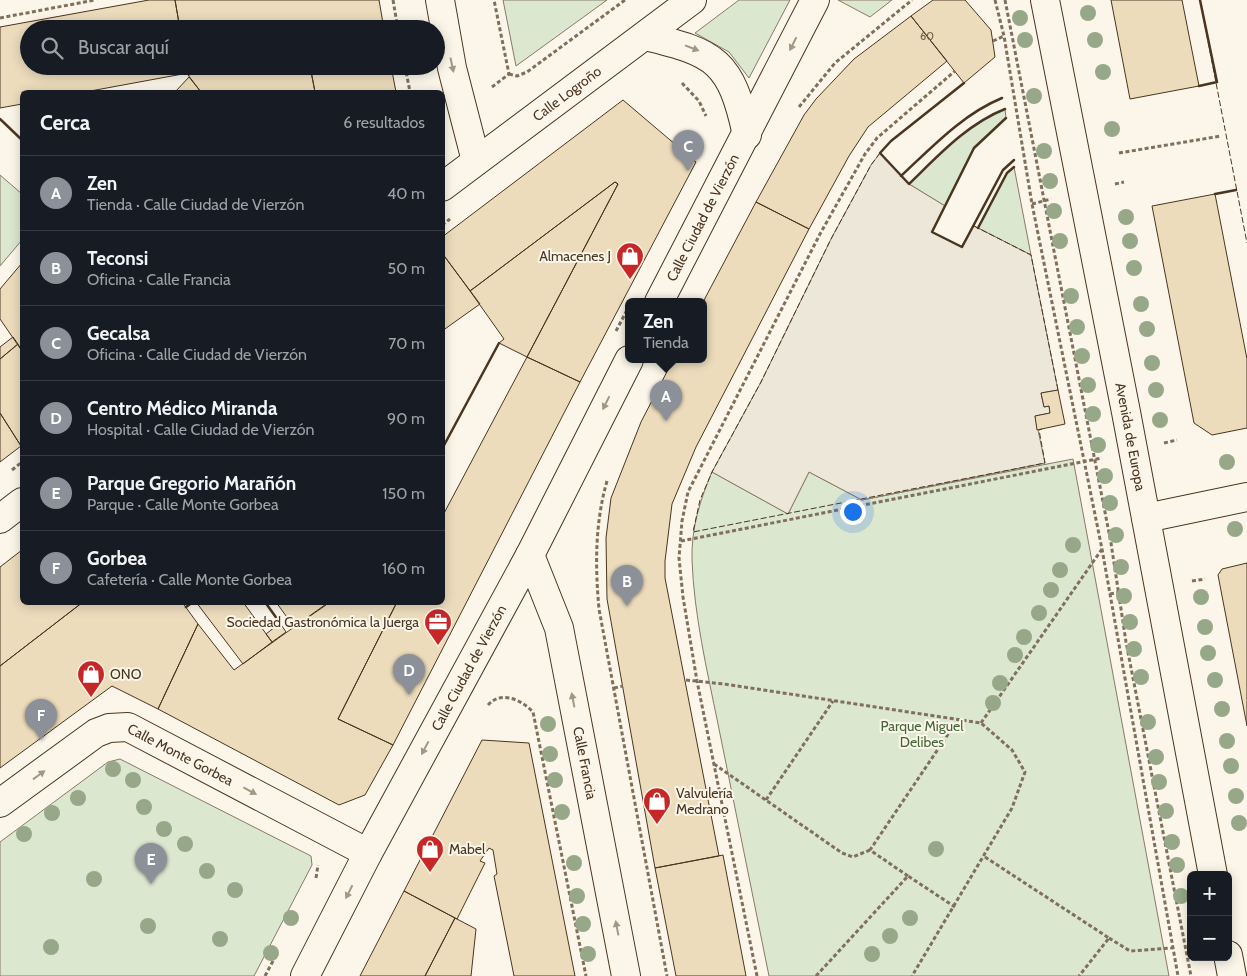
<!DOCTYPE html>
<html lang="es">
<meta charset="utf-8">
<style>
:root{--surface:#171b24;--page:#242831;--text:#f1f3f6;--muted:#9ea1a6;--line:#363941;--accent:#8c9099}
body{margin:0;font-family:Cabin,sans-serif;background:var(--page);color:var(--text)}
.controls{position:absolute;right:15px;bottom:15px;display:grid;overflow:hidden;border-radius:8px;box-shadow:0 2px 12px #0003}
.controls button{width:45px;height:45px;display:grid;place-items:center;padding:0;border:0;border-bottom:1px solid var(--line);background:var(--surface);color:var(--text);font:25px sans-serif}
.you{position:absolute;left:852px;top:511px;width:18px;height:18px;margin:-12px;border:4px solid #fff;border-radius:50%;background:#1a73e8;box-shadow:0 0 0 8px #1a73e833}
.badge{display:grid;place-items:center;width:32px;height:32px;border-radius:50%;background:var(--accent);color:#fff;font-size:16px;font-weight:700}
.pin{position:absolute;translate:-50% -41px;filter:drop-shadow(0 1px 2px #0008)}
.pin::after{content:'';position:absolute;top:26px;width:18px;height:15px;background:inherit;clip-path:polygon(0 0,100% 0,50% 100%)}
.popup{position:absolute;left:625px;top:298px;width:82px;height:65px;box-sizing:border-box;display:grid;place-content:center;border-radius:8px;background:var(--surface);filter:drop-shadow(0 1px 4px #0005);font-size:16px;white-space:nowrap;color:var(--muted)}
.popup b{font-size:19px;color:var(--text)}
.popup::after{content:'';position:absolute;left:50%;top:100%;margin-left:-10px;border:10px solid transparent;border-top-color:var(--surface)}
.list{margin:0;padding:0;list-style:none}
h2{display:flex;justify-content:space-between;align-items:center;height:65px;margin:0;padding:0 20px;font-size:21px}
h2 small{font-size:16px;font-weight:400;color:var(--muted)}
.list li{display:grid;grid-template-columns:32px 1fr auto;gap:15px;align-items:center;box-sizing:border-box;height:75px;padding:0 20px;border-top:1px solid var(--line)}
.list b{display:block;font-size:19px;white-space:nowrap}
.list p{margin:0;font-size:16px;white-space:nowrap;color:var(--muted)}
.list em{font-size:16px;font-style:normal;color:var(--muted)}
.icon{flex:none;width:28px;height:28px;fill:none;stroke:currentColor;stroke-width:2;stroke-linecap:round;stroke-linejoin:round}
.map{position:relative;flex:none;width:1247px;height:976px;overflow:hidden}
.search{position:absolute;background:var(--surface);box-shadow:0 2px 12px #0003;left:20px;top:20px;width:425px;height:55px;display:flex;align-items:center;gap:12px;box-sizing:border-box;padding:0 18px;border-radius:28px;color:var(--muted);font-size:19px}
.panel{position:absolute;background:var(--surface);box-shadow:0 2px 12px #0003;left:20px;top:90px;width:425px;height:515px;border-radius:8px}
.map>svg:first-child{display:block}
</style>
<div class="map">
<svg width="1247" height="976" viewBox="0 0 1247 976">
<rect width="100%" height="100%" fill="#fbf6e9"/>
<path fill="#dce7d0" stroke="#887966" d="M503,0H607L516,66Z
M739,0H790L749,78L729,52L695,33Z
M838,0H892L870,17Z
M1005,109L1006,118L974,148L945,206L909,184C938,156 967,124 1005,109Z
M1014,167L1031,255L978,228L1007,173Z
M0,175L22,194V240L0,266Z
M1073,459L1169,976H769C752,892 735,808 718,724C707,670 694,615 692,560C691,529 700,500 712,472L788,514L809,472L862,500Z
M120,759L311,856L312,865L254,976H0V842L108,762Z"/>
<path fill="#ede7d9" stroke="#887966" d="M880,153L909,184L945,206L932,232L961,247L974,226L1031,255L1058,390L1041,393L1044,407L1049,406L1050,413L1035,416L1045,463L862,500L809,472L788,514L712,472L761,382L831,239L871,165Z"/>
<path fill="#ecdcbc" stroke="#4a3520" d="M149,0H175L180,29H29V66H187L188,73L85,92H22V104L0,108V27Z
M175,0H379L384,29H180Z
M933,0H965L991,30L995,57L964,83L911,16Z
M1111,0H1182L1199,86L1130,99Z
M911,16L947,61L868,127L849,156L809,229L756,202L804,115L816,99L854,59Z
M187,66H235L188,75Z
M235,66H310L315,92H201L188,75Z
M310,66H391L396,92H315Z
M189,77L201,92H175Z
M623,100L696,162L580,382L527,357L618,184L615,182L470,291L442,253V237Z
M615,182L618,184L527,357L499,343L504,339L470,291Z
M1215,194L1247,359V428L1212,435L1194,423L1152,206Z
M756,202L809,229L696,447L672,504L665,561V578L719,856L655,868L607,599L606,538L611,498L641,422L673,360H704L703,302Z
M442,253L480,304L442,331Z
M22,263V351L0,319V289Z
M13,337L18,344L0,359V347Z
M18,344L22,351L21,446L0,413V359Z
M527,357L580,382L393,745L338,719L397,602H442V517Z
M1058,390L1065,424L1037,430L1035,416L1050,413L1049,406L1044,407L1041,393Z
M0,413L21,446L0,462Z
M22,550V602H83L0,666V567Z
M1247,563V726L1218,575L1222,569Z
M83,602H182L198,624L158,709L112,686L0,768V666Z
M196,602H243L272,642L243,664Z
M276,602H324L326,605L294,627Z
M329,602H397L338,719L393,745L365,795L339,805L158,709L198,624L234,670Z
M280,623L286,632L272,642L266,634Z
M482,740L529,743L575,976H514L494,876L497,874L493,850L489,848L480,861L485,863L457,919L404,891Z
M723,855L746,976H676L655,868Z
M404,891L455,918L425,976H360Z
M455,918L476,929L471,976H425Z"/>
<g fill="none" stroke-linecap="round" stroke-linejoin="round">
<g stroke="#4a3520" stroke-width="30">
<g id="minor">
<path d="M440,0L452,68L476,161"/>
<path id="s1" d="M1045,0L1126,412L1213,875"/>
<path d="M645,36C716,53 731,61 747,135"/>
<path id="s2" d="M659,302L815,0"/>
<path d="M1146,518L1247,497"/>
<path id="s3" d="M530,555L559,628L626,976"/>
<path id="s4" d="M0,803L96,733L109,728L128,727L368,853"/>
<path d="M1228,955L1232,976"/>
<path id="s5" d="M305,976L368,853L530,555L629,360"/>
</g>
</g>
<g stroke="#4a3520" stroke-width="30">
<g id="secondary">
<path id="s6" d="M442,187L692,0"/>
<path d="M0,519L22,502"/>
</g>
</g>
<path stroke="#7f6f5c" stroke-width="3" stroke-dasharray="4 2.5" stroke-linecap="butt" d="M393,0L398,29
M995,0L1004,36L1032,204L1102,549L1178,976
M1005,0L1111,543L1126,642L1191,976
M0,18L95,0
M993,41L1004,36
M405,66L410,92
M509,74L517,76L527,72L625,0
M682,83L699,101L706,116
M492,87L509,74L494,0
M799,107L835,63L912,0
M1119,153L1221,136
M1115,184L1124,182
M1032,204L1051,199
M442,225L450,219
M616,331L627,310
M1164,443L1177,440
M12,470L22,462
M607,481C595,523 595,565 599,609L667,976
M681,541L1102,458
M1192,581L1205,579
M1110,594L1126,591
M686,680L724,684L981,723L1012,750L1025,772L1012,808L912,976
M614,688L623,686
M488,705C501,690 522,700 533,712L586,976
M981,723L1102,549
M714,764L842,853L853,857L870,850
M766,800L833,701
M985,857L1109,938L1079,976
M908,876L870,850L957,721
M316,878L318,865
M1109,938L1130,951L1172,948
M265,976L274,959
M757,976L697,681L683,597L679,558L682,521L688,492L820,234L865,154L877,138L955,71
M816,976L908,876L955,907"/>
<use href="#minor" stroke="#fbf6e9" stroke-width="28"/>
<use href="#secondary" stroke="#fbf6e9" stroke-width="28"/>
<path stroke="#4a3520" stroke-width="1" stroke-dasharray="6 2.5" stroke-linecap="butt" d="M1200,0L1247,243
M880,153L871,165L831,239L761,382L712,472L700,500L693,532L1045,463L1039,430L1042,429
M974,226L1031,255L1058,390"/>
<path stroke="#4a3520" stroke-width="2.5" d="M964,83L891,141L880,153L909,184C938,156 967,124 1005,109
M1199,86L1217,82L1200,0
M1006,118L974,148L932,232L962,247L1003,170L1014,160
M0,119L22,140
M901,176C932,147 963,114 1002,98
M1215,194L1236,190
M978,228L1007,173L1014,167
M442,449L499,343
M265,602L280,623
M186,607L193,602"/>
</g>
<g fill="#96a887">
<circle cx="1088" cy="13" r="8"/>
<circle cx="1020" cy="18" r="8"/>
<circle cx="1025" cy="40" r="8"/>
<circle cx="1095" cy="40" r="8"/>
<circle cx="1103" cy="72" r="8"/>
<circle cx="1034" cy="96" r="8"/>
<circle cx="1112" cy="129" r="8"/>
<circle cx="1044" cy="151" r="8"/>
<circle cx="1050" cy="181" r="8"/>
<circle cx="1054" cy="211" r="8"/>
<circle cx="1126" cy="217" r="8"/>
<circle cx="1060" cy="241" r="8"/>
<circle cx="1130" cy="241" r="8"/>
<circle cx="1134" cy="268" r="8"/>
<circle cx="1071" cy="296" r="8"/>
<circle cx="1141" cy="304" r="8"/>
<circle cx="1077" cy="327" r="8"/>
<circle cx="1147" cy="329" r="8"/>
<circle cx="1082" cy="356" r="8"/>
<circle cx="1152" cy="363" r="8"/>
<circle cx="1088" cy="385" r="8"/>
<circle cx="1156" cy="390" r="8"/>
<circle cx="1093" cy="414" r="8"/>
<circle cx="1160" cy="420" r="8"/>
<circle cx="1098" cy="445" r="8"/>
<circle cx="1227" cy="462" r="8"/>
<circle cx="1105" cy="476" r="8"/>
<circle cx="1110" cy="503" r="8"/>
<circle cx="1235" cy="529" r="8"/>
<circle cx="1116" cy="535" r="8"/>
<circle cx="1073" cy="545" r="8"/>
<circle cx="1121" cy="567" r="8"/>
<circle cx="1060" cy="570" r="8"/>
<circle cx="1051" cy="590" r="8"/>
<circle cx="1124" cy="596" r="8"/>
<circle cx="1201" cy="597" r="8"/>
<circle cx="1039" cy="613" r="8"/>
<circle cx="1130" cy="622" r="8"/>
<circle cx="1205" cy="627" r="8"/>
<circle cx="1024" cy="637" r="8"/>
<circle cx="1134" cy="649" r="8"/>
<circle cx="1208" cy="653" r="8"/>
<circle cx="1015" cy="655" r="8"/>
<circle cx="1141" cy="677" r="8"/>
<circle cx="1215" cy="680" r="8"/>
<circle cx="1000" cy="683" r="8"/>
<circle cx="993" cy="703" r="8"/>
<circle cx="1222" cy="709" r="8"/>
<circle cx="1148" cy="722" r="8"/>
<circle cx="548" cy="724" r="8"/>
<circle cx="1227" cy="741" r="8"/>
<circle cx="550" cy="754" r="8"/>
<circle cx="1156" cy="757" r="8"/>
<circle cx="1231" cy="766" r="8"/>
<circle cx="113" cy="769" r="8"/>
<circle cx="133" cy="780" r="8"/>
<circle cx="555" cy="780" r="8"/>
<circle cx="1159" cy="782" r="8"/>
<circle cx="1236" cy="796" r="8"/>
<circle cx="78" cy="798" r="8"/>
<circle cx="144" cy="807" r="8"/>
<circle cx="1166" cy="811" r="8"/>
<circle cx="562" cy="812" r="8"/>
<circle cx="52" cy="813" r="8"/>
<circle cx="1239" cy="823" r="8"/>
<circle cx="164" cy="829" r="8"/>
<circle cx="24" cy="834" r="8"/>
<circle cx="1172" cy="842" r="8"/>
<circle cx="185" cy="844" r="8"/>
<circle cx="936" cy="849" r="8"/>
<circle cx="574" cy="863" r="8"/>
<circle cx="1177" cy="865" r="8"/>
<circle cx="207" cy="871" r="8"/>
<circle cx="94" cy="879" r="8"/>
<circle cx="235" cy="890" r="8"/>
<circle cx="577" cy="896" r="8"/>
<circle cx="1181" cy="896" r="8"/>
<circle cx="291" cy="918" r="8"/>
<circle cx="910" cy="918" r="8"/>
<circle cx="583" cy="924" r="8"/>
<circle cx="148" cy="926" r="8"/>
<circle cx="890" cy="936" r="8"/>
<circle cx="220" cy="939" r="8"/>
<circle cx="51" cy="947" r="8"/>
<circle cx="271" cy="953" r="8"/>
<circle cx="588" cy="954" r="8"/>
<circle cx="872" cy="954" r="8"/>
</g>
<defs><path id="oneway-solid" d="M-6-.8H1V-3.2L6.5 0L1 3.2V.8H-6Z" transform="scale(1.25)"/></defs>
<g fill="#a29684">
<use href="#oneway-solid" transform="translate(793 44) rotate(117)"/>
<use href="#oneway-solid" transform="translate(692 48) rotate(21)"/>
<use href="#oneway-solid" transform="translate(452 65) rotate(78)"/>
<use href="#oneway-solid" transform="translate(606 403) rotate(117)"/>
<use href="#oneway-solid" transform="translate(573 700) rotate(-101)"/>
<use href="#oneway-solid" transform="translate(425 748) rotate(118)"/>
<use href="#oneway-solid" transform="translate(39 775) rotate(-36)"/>
<use href="#oneway-solid" transform="translate(250 791) rotate(28)"/>
<use href="#oneway-solid" transform="translate(349 892) rotate(117)"/>
<use href="#oneway-solid" transform="translate(617 928) rotate(-101)"/>
</g>
<defs>
<g id="shop-pin" transform="scale(1.4375)"><path d="M0 17L-7.5 6A9.5 9.5 0 1 1 7.5 6Z" fill="#c62828" stroke="#fbf6e9"/><path d="M-5-2.5h2.3a2.7 3.5 0 0 1 5.4 0H5L5.5 6h-11ZM-1.5-2.5h3a1.5 2.3 0 0 0-3 0Z" fill="#fff"/></g>
<g id="office-pin" transform="scale(1.4375)"><path d="M0 17L-7.5 6A9.5 9.5 0 1 1 7.5 6Z" fill="#c62828" stroke="#fbf6e9"/><path d="M-6-3h4V-5.5h4V-3h4V5H-6ZM-1-4.5V-3h2v-1.5ZM-6 0V1H6V0Z" fill="#fff"/></g>
</defs>
<g fill-rule="evenodd">
<use href="#shop-pin" x="630" y="256"/>
<use href="#office-pin" x="438" y="622"/>
<use href="#shop-pin" x="91" y="674"/>
<use href="#shop-pin" x="657" y="801"/>
<use href="#shop-pin" x="430" y="849"/>
</g>
<g text-anchor="middle" dominant-baseline="central" stroke-width="4" stroke-linejoin="round" paint-order="stroke">
<g font-size="11" fill="#725f47">
<text x="927" y="36">60</text>
</g>
<g font-size="14" fill="#4a3520" stroke="#fbf6e9">
<text stroke="none"><textPath href="#s6" startOffset="156">Calle Logroño</textPath></text>
<text stroke="none"><textPath href="#s2" startOffset="95">Calle Ciudad de Vierzón</textPath></text>
<text stroke="none"><textPath href="#s1" startOffset="445">Avenida de Europa</textPath></text>
<text stroke="none"><textPath href="#s5" startOffset="349">Calle Ciudad de Vierzón</textPath></text>
<text stroke="none"><textPath href="#s4" startOffset="211">Calle Monte Gorbea</textPath></text>
<text stroke="none"><textPath href="#s3" startOffset="216">Calle Francia</textPath></text>
</g>
<g font-size="14" fill="#4a3520" stroke="#fbf6e9" text-anchor="start">
<text x="611" y="256" text-anchor="end">Almacenes J</text>
<text x="419" y="622" text-anchor="end">Sociedad Gastronómica la Juerga</text>
<text x="110" y="674">ONO</text>
<text x="676" y="793">Valvulería<tspan x="676" dy="16">Medrano</tspan></text>
<text x="449" y="849">Mabel</text>
</g>
<g font-size="14" fill="#436837" stroke="#fbf6e9">
<text x="922" y="726">Parque Miguel<tspan x="922" dy="16">Delibes</tspan></text>
</g>
</g>
</svg>
<div class="controls">
<button>+</button>
<button>−</button>
</div>
<div class="you"></div>
<div class="pin badge" style="left:666px;top:421px">A</div>
<div class="popup"><b>Zen</b>Tienda</div>
<div class="pin badge" style="left:627px;top:606px">B</div>
<div class="pin badge" style="left:688px;top:171px">C</div>
<div class="pin badge" style="left:409px;top:695px">D</div>
<div class="pin badge" style="left:151px;top:884px">E</div>
<div class="pin badge" style="left:41px;top:740px">F</div>
<div class="search"><svg class="icon" aria-label="search" viewBox="0 0 24 24"><circle cx="10" cy="10" r="6"/><path d="M15 15l6 6"/></svg>Buscar aquí</div>
<section class="panel">
<h2>Cerca<small>6 resultados</small></h2>
<ul class="list">
<li><span class="badge">A</span><div><b>Zen</b><p>Tienda · Calle Ciudad de Vierzón</p></div><em>40 m</em></li>
<li><span class="badge">B</span><div><b>Teconsi</b><p>Oficina · Calle Francia</p></div><em>50 m</em></li>
<li><span class="badge">C</span><div><b>Gecalsa</b><p>Oficina · Calle Ciudad de Vierzón</p></div><em>70 m</em></li>
<li><span class="badge">D</span><div><b>Centro Médico Miranda</b><p>Hospital · Calle Ciudad de Vierzón</p></div><em>90 m</em></li>
<li><span class="badge">E</span><div><b>Parque Gregorio Marañón</b><p>Parque · Calle Monte Gorbea</p></div><em>150 m</em></li>
<li><span class="badge">F</span><div><b>Gorbea</b><p>Cafetería · Calle Monte Gorbea</p></div><em>160 m</em></li>
</ul>
</section>
</div>
